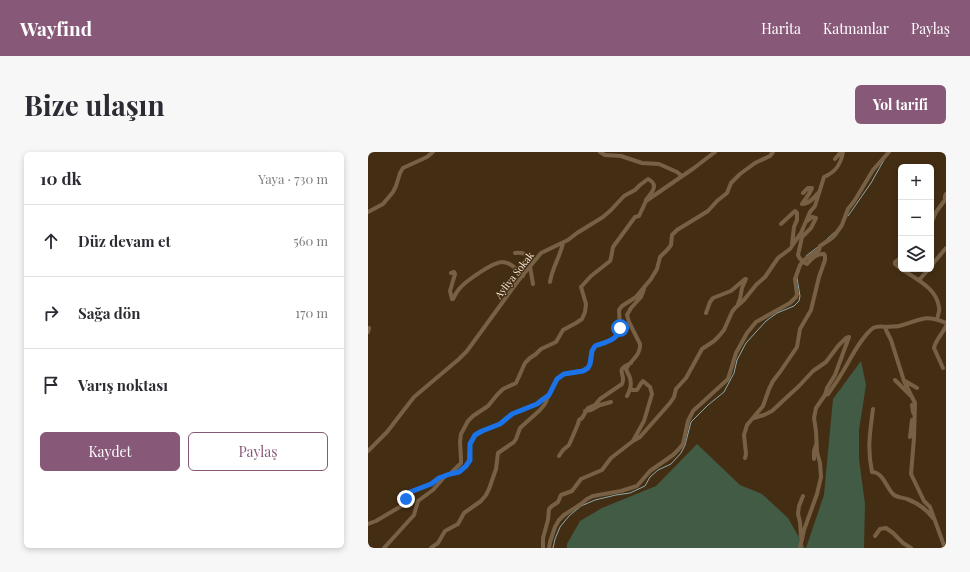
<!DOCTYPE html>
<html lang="tr">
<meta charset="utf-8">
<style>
:root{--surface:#fff;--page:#f7f7f7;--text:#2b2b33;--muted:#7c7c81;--line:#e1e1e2;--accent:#875877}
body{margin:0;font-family:"Playfair Display",serif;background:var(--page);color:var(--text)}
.controls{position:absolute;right:12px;top:12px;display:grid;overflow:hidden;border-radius:6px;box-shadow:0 2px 6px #0003}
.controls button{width:36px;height:36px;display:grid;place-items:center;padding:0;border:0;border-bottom:1px solid var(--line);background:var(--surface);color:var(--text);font:20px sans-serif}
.stop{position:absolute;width:12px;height:12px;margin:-9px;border:3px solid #1a73e8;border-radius:50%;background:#fff}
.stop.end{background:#1a73e8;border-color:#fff;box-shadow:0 1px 4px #0008}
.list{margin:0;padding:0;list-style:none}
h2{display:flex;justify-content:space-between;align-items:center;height:52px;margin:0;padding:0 16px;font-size:17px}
h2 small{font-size:13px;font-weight:400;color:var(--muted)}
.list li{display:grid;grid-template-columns:26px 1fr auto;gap:12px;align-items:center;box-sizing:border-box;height:72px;padding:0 16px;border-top:1px solid var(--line)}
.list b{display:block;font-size:15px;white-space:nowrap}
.list em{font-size:13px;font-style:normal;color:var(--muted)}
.actions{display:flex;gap:8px;padding:12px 16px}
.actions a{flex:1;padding:9px 0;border:1px solid var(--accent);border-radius:6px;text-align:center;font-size:14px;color:var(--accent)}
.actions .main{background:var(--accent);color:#fff}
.icon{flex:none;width:22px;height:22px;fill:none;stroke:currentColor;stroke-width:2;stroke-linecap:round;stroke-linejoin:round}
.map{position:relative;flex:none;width:578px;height:396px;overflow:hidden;border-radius:6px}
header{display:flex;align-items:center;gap:24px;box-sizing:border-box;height:56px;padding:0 20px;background:var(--accent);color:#fff}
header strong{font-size:19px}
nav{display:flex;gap:22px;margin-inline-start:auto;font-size:14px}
.intro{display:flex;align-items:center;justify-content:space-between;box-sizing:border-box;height:96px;padding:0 24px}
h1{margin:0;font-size:28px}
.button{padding:10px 18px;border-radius:6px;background:var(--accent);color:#fff;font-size:14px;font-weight:700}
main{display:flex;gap:24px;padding:0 24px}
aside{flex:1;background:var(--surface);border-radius:6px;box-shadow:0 2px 6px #0003}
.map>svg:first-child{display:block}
</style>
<header>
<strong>Wayfind</strong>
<nav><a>Harita</a><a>Katmanlar</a><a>Paylaş</a></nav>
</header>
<div class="intro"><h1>Bize ulaşın</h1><a class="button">Yol tarifi</a></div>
<main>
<aside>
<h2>10 dk<small>Yaya · 730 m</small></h2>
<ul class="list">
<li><svg class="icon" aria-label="ahead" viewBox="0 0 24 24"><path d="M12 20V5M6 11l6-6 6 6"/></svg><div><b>Düz devam et</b></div><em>560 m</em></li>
<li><svg class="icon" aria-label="right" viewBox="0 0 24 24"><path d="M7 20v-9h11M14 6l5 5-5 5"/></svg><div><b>Sağa dön</b></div><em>170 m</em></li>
<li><svg class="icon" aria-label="arrive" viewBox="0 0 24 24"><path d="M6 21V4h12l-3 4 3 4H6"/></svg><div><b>Varış noktası</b></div></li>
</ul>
<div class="actions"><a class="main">Kaydet</a><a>Paylaş</a></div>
</aside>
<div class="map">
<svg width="578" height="396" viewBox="0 0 578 396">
<rect width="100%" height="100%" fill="#432e14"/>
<path fill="#425b45" d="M493,209L498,233L491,278V307L497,352L496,396H438L456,343L465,247Z
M329,292L372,333L394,342L420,366L437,396H199V392L212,369L234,356L288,334Z"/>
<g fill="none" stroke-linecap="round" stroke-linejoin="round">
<path stroke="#8baaad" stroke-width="1" d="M480,64L503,31L516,8
M458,88L468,79
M438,104L450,95
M185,396L187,387L192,375L201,364L213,354L227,348L248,343L262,341L277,334L282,325L290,318L303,312L313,301L317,293L323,270L340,253L356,240L366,221L369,208L378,191L398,169L409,161L426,154L431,149L432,144L429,126"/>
<path stroke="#786045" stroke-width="4" d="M232,0L237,3L253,4L274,11L291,12L309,20L314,24
M467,7L473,0
M435,41L440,36H444L441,42L434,52C441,52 446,46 450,41
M0,60L15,52L25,40L28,34L32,21L35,16L59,5L65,0
M413,72L427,59L429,61V68L426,75L424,92
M563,72L568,60L577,48V44L578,42
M434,85L443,76L448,66L444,65L438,70
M147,101C155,100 161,102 165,110
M533,106L527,110V112C542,125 568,133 571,155C572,159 570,163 569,167
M162,114L165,132
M563,114L578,96
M83,121L86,120L87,122L82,139L84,147H85C87,143 89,139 92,136C98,129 125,110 134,110C143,110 149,118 155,124
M551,128L561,117
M182,130C184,116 192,105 195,91
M338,161L342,150L345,146L363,139L377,127H378L374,136L372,147L370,152
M0,180L1,176
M575,216L566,196C567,189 575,181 578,174
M527,228L542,243
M537,229L549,236
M457,243L460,242C465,235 470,228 474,221C482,208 493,185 505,176C509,174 513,174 518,175
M259,244C262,238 264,233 262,226C261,223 259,220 258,217C263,208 273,203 272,192L261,170L259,163L263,156L273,145L276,137
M544,253L545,260L546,262
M505,257C502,281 499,296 504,320C515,320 518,335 525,342C529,346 534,345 539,347C550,351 558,357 565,366
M217,259L223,258L232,253L243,250
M386,266L396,263L404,259L431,234L445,219L458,210L470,194L478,186L481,185L467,223L459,236L457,243L448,256L446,266L448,279L449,300L452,311L453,325L449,342L436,378L432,396
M542,285L544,268
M265,289L272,285L302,251L306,245L308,237L318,226L334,197L346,189L351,184L356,178L364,160L367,156L376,148L388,133L397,125L410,106L422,97L428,88L433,81L442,60L447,54L456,25C468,20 473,12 475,0
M0,299L19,280L46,245L91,207L99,199L150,129L173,101L200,88L209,81L235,65L243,58L256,44L267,38L272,33L280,27C292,33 283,41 278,48V49L326,16L347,0
M191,304L195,298L201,293L210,272L211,268L214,266L220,256L227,253L232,247L254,232C259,221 245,219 263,211
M377,306L378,302L376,283L379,273L395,254L401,237L405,229L412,220L429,195L432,177L443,158L451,125L457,108V104L456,102C449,101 443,107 439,112C435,111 431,106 430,103L434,85L433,81
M446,307V299L448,293
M84,320L93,311V307L92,290L93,282L100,269L105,264L120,254L129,243L135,237L148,231L157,211L162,206L168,202L173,197L188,190L195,178L208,171L214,167L217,160L218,152L213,135L223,124L242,109L243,106L245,95L267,65L271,64L278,49
M0,372L8,369L35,353L43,340L63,332L71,326L82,322L91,320L98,314L101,309L102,292L107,283L114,279L132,272L144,262L169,252L174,248L181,243L189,227L196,222L215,219L220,216L222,212L224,199L227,194L245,187L249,184L252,176L251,158L254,154L268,145L283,127L289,117L292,105L300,97L303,93L304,83L309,78L340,59L349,49L359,41L363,31L372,22L387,11L402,4L405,0
M507,384L512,377L518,376L525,381L535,391L543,396
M433,385L432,370L430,362L431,354L435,344
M16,396L46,363L50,349L65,338L78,323
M63,396L70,391L77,379L90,372L96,361L113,349L118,343L121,337L128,317L130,301L146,290L148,287L152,276L172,258L177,252L180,245
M175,396V386L180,368L181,357L184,354L190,350L193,343L204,339L213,327L234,318L243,306L265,289L276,269L284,242L282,235L275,229C272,232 271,235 269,238H265L262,237
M181,396L182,390L187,375L191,368L196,363L213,352L219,347L225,344L253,339L269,334L282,319L305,303L310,298L315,292L320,269L325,259L360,227L368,201L379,181L388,170L422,151L428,145L429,142L427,127L432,113L436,108L451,98L452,94L464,86L467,83L474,73L480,57L487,48L505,18L521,0
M577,396L562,355L556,349L543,322L546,286L547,251L536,229L523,188L518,178V175C522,174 526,175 531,174C552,169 555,161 578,171"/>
</g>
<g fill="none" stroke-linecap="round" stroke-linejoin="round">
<path stroke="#1a73e8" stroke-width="5" d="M38,347L42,340L63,332L71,326L82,322L91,320L98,314L102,308V292L107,283L114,279L132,272L144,262L169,252L174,248L181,243L189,227L196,222L215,219L220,216L222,212L224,199L227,194C238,190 249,189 252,176"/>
</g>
<g text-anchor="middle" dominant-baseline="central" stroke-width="3" stroke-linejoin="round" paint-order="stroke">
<g font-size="10" fill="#fceedf" stroke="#432e14">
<text transform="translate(146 123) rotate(-52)">Ayliya Sokak</text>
</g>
</g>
</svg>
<div class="controls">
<button>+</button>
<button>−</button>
<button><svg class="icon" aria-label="layers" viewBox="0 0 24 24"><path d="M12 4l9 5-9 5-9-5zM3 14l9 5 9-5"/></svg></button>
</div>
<div class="stop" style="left:252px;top:176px"></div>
<div class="stop end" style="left:38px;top:347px"></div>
</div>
</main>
